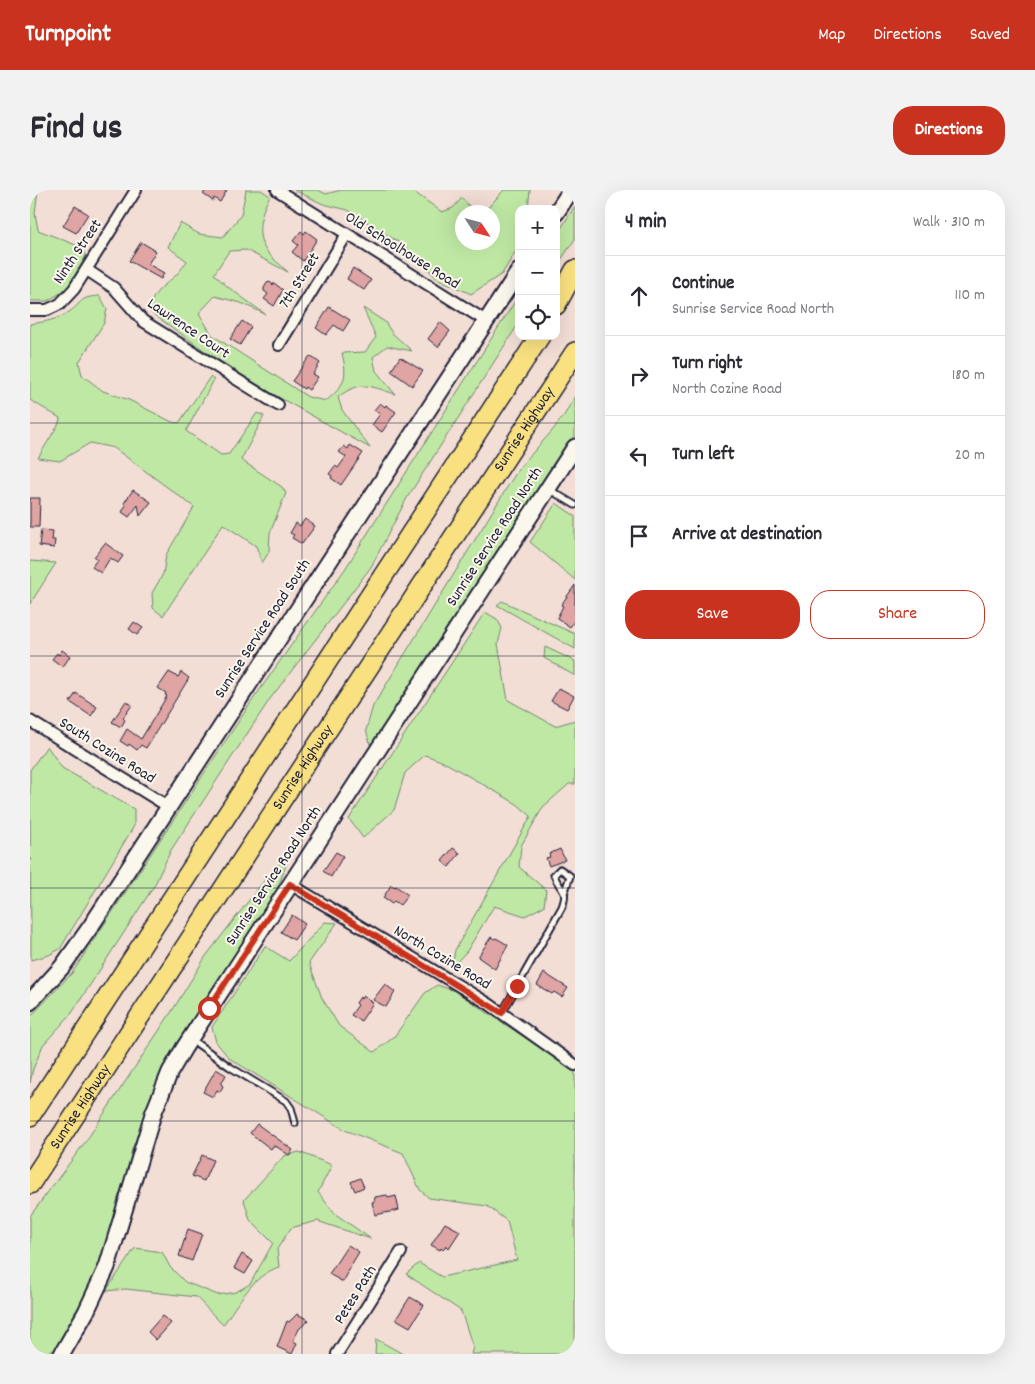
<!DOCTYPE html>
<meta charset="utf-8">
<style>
:root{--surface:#fff;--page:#f2f2f3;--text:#2b2b33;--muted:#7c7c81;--line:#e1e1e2;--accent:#c8321e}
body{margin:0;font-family:Dekko,sans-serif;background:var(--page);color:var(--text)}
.controls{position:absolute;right:15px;top:15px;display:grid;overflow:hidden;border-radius:10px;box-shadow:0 5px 20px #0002}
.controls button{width:45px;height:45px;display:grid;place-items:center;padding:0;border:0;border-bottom:1px solid var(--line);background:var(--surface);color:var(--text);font:25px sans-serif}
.compass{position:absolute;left:425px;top:15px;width:45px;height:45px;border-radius:50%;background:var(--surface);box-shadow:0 5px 20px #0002;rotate:126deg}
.stop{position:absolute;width:15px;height:15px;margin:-11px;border:4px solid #c8321e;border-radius:50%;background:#fff}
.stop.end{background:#c8321e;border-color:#fff;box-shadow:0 1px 5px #0008}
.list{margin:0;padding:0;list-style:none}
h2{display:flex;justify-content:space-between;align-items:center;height:65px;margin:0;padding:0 20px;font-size:21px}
h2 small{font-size:16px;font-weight:400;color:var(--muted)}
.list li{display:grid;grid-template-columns:32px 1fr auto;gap:15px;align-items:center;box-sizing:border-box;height:80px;padding:0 20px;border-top:1px solid var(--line)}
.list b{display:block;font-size:19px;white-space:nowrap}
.list p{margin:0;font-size:16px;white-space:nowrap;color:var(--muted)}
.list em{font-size:16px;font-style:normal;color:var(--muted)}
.actions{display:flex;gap:10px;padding:15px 20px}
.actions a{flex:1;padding:11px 0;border:1px solid var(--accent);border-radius:20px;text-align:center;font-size:18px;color:var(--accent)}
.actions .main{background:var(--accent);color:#fff}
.icon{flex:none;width:28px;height:28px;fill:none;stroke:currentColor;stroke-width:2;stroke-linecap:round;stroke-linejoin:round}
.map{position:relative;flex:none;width:545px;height:1164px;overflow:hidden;border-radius:20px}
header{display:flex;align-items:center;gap:30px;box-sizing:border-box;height:70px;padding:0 25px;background:var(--accent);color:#fff}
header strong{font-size:24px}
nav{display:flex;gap:28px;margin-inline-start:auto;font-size:18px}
.intro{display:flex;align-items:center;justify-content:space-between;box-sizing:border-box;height:120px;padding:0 30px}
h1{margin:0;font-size:35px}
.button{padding:12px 22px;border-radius:20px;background:var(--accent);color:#fff;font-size:18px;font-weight:700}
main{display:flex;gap:30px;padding:0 30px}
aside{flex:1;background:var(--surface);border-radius:20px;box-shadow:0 5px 20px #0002}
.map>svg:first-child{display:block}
</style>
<header>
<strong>Turnpoint</strong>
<nav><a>Map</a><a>Directions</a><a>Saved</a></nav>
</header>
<div class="intro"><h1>Find us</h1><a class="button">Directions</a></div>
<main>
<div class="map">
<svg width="545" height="1164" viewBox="0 0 545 1164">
<rect width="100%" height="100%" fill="#f3ded6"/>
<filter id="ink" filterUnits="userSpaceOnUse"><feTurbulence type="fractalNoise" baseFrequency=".02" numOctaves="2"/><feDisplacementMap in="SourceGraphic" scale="10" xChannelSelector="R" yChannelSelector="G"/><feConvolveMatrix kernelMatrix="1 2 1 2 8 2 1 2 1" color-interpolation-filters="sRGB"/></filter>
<g filter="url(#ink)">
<path fill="#bfe8a4" stroke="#708570" d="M0,0H8L5,23L8,40L51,57L56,66L36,100L17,111H0Z
M216,0H231L240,6C231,21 225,43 235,59C241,68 251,75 258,82L216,60L199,61L184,84L198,97L235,124L211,113L185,106L169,123L182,145L278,207L296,211C315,195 318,188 312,163L335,162L346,147L333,118L355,132L362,143L382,161L357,156L343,167L346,181L365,204C340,196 331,190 308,207L312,220L340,258L209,185L120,122C121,101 134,97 147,84C151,80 154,75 157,71L138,57L150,33L169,44L193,47L211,25Z
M264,0H288L296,4L311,0H381L412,22L423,18L432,8L444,22H432V52H462V22H454L474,0H500L498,19H489V56L472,84L441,104L406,88L389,69L373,55L318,20L293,14Z
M545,16V49L526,77V46Z
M489,105V133L377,308L341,377L240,509L141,660L124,696L42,823L13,855L3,879L0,893V827L42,783L224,508L315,379Z
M70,106L77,119L74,133L49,172L52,185L73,201L99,210L142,232L149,233L180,187L184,190L156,241L191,265L199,264L227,223L234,226L211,270L252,297L256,303L240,343L239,362L232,373L226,356L193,334L133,426L123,418L122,403L133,384L136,365L164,317L84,258L60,253L30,271L8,268L29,233L30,228L0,210V134C14,132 27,130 39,122C54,112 48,107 70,106Z
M545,206V249L342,559L336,540L343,516L489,278L522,241L535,224Z
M526,313L545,326V390L500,352Z
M0,371L26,373L0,414Z
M472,411L545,444V459L467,415Z
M455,422L467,429L472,438L468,454L478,510L525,536L545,530V594H539L513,617L491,656L489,677L516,700L514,716L495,726L464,716L437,761L422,777L425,760L501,626L487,614L414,572L395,565L375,583L364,620L333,648L319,629Z
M515,457L545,471V486L514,468Z
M17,556L32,578L104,619V636L30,759L19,765L1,770L0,580Z
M261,662L245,705L175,809L134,878L102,959L89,1028L74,1072L24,1160L13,1164L0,1156V1026L56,951L142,821L176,766L237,687Z
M295,732L307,733L279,773L292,808L309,836L344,862L364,847L395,803L407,795L425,801L545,881V1164H441L443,1157L431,1121L376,1084L389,1073L412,1087L487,1070L477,1031L457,1016L399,1008L390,1000L373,963L315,940L199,868L186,852L182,837L235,756L259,771Z
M269,962L302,975L288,1002L304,1023L341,1049L287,1031L261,1038L247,1059L249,1077C223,1085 208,1114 193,1135L166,1107L96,1099L76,1101L105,1058L132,1062L140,1077L155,1092L188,1105L206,1102L220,1094L243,1053L220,1030L214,1010L254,966Z
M346,1149L373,1164H345Z"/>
<path fill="#dfa4a3" stroke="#22223b" d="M172,0H197L190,12L184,8L183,11L173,4L175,2Z
M45,16L58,24L46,43L33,36Z
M271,41L274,44L276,41L287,49L273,71L262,62L268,55L263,51Z
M111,52L126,61L118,74L134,83L131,89L99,71Z
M323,78L341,90L334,100L317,89Z
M240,92L243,95L244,93L253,100L244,116L234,109L238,104L234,101V98L237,93Z
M299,117L320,130L313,141L304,135L296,145L286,138Z
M212,131L221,137L210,155L200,149Z
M410,132L420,141L408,157L398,149Z
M280,166L290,173L283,184L288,187L279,200L275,197L274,199L262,191Z
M370,167L393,181L382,196L361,181Z
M350,213L355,217L356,215L366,222L352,242L342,235L350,224L344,220Z
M320,255L333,263L311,295L301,288L302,286L299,284L305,276L308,278L316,267L309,262L314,256L318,259Z
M103,300L121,312L110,326L108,315L99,327L92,322L96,315L94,313Z
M0,308H10L9,337H0Z
M275,329L285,336L272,354L262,348L264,345L260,343L266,333L270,336Z
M11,340L23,341L22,350H25L24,358L9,356Z
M75,353L93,366L88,373L80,368L71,383L62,377L67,369L64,367Z
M545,395V430L540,437L527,428L533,416L531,415Z
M104,432L113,438L107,445L99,439Z
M32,460L40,466L33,477L22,469L27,463L29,465Z
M139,482L148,487L151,482L159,488L116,558L111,555L107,560L99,554L98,556L90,551L97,539L111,549L137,506L135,505L136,503L128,498Z
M529,498L544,506L537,519L521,511Z
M46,503L67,517L61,526L40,512Z
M96,511L102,515L93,528L95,530L91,537L82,532Z
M423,658L430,663L419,677L412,671Z
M530,659L535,670L519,676L516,668L520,667L519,664Z
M306,662L313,666L301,687L293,681Z
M361,695L365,697L366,696L378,705L370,715L364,711L362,714L353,708Z
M262,725L275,734L264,750L251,742Z
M461,747L465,749L466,748L478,755L465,779L448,767Z
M514,783L538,798L532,807L524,802L522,804L507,795Z
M355,794L365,802L356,817L343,810Z
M333,806L343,813L331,831L321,825L328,815L326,813L330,807L331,809Z
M186,879L196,885L191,894L193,896L190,902L187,900L183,907L173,902Z
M227,934L263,960L259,965L247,957L243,956L241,959L220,943Z
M172,965L183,970L174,991L162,986Z
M330,988L334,997L325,1001L321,992Z
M357,1005L358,1008L366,1006L369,1020L345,1025L342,1012H344V1010L345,1009V1007Z
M415,1033L430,1041L419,1058L416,1055L413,1060L411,1058L410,1060L401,1055Z
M158,1039L172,1044L162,1071L149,1066Z
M318,1055L329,1062L317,1082L318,1083L313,1092L299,1084Z
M212,1064L223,1071L215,1084L204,1078Z
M380,1107L394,1115L380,1137L366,1129Z
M267,1124L279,1130L269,1139L263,1151L267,1153L262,1164L247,1157L257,1131L259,1132Z
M132,1126L141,1133L126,1150L118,1142Z"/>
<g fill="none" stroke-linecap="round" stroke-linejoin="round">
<g stroke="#22223b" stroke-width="9">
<path id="lane" d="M520,300L545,315
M472,823L532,717C539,698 530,702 524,685L530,679L540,686L535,701
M162,850L200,877L256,911L261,918L265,933"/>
</g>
<g stroke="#22223b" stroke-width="14">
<path id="street" d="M247,0L456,131
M57,80L84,98L113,131L248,215
M0,120H17L30,114L44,99L106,0
M249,155L317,44
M0,531L139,617
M260,694L459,814L545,875
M307,1164L371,1062"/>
</g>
<g stroke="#22223b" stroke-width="19">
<path id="secondary" d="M526,23L541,0
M0,812L32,777L61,736L489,81
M32,1164L56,1122L77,1077L123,924L140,882L154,858L545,257"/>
</g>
<g stroke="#22223b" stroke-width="22">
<g id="highway">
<path d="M526,115L545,80"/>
<path d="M0,926L510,146"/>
<path id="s1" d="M0,994L545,162"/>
</g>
</g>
<use href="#lane" stroke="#fbf7ec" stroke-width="5"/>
<use href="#street" stroke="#fbf7ec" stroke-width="10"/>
<use href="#secondary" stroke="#fbf7ec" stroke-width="15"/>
<use href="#highway" stroke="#f9e181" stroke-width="19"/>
</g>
</g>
<g fill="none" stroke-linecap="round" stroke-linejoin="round" filter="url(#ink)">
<path stroke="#c8321e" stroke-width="6" d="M179,818L260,694L472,823L487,796"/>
</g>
<path fill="none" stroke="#22223b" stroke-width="1" stroke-opacity="0.55" d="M272,0V1164M0,233H545M0,466H545M0,698H545M0,931H545"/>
<g text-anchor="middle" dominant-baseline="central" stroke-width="4" stroke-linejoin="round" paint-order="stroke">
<g font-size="16" fill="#22223b" stroke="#fbf7ec">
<text transform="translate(372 61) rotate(32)">Old Schoolhouse Road</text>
<text transform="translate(48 62) rotate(-56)">Ninth Street</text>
<text transform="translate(270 91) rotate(-58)">7th Street</text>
<text transform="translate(158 139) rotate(34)">Lawrence Court</text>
<text stroke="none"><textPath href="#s1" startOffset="902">Sunrise Highway</textPath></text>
<text transform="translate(465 347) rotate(-57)">Sunrise Service Road North</text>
<text transform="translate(233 439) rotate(-57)">Sunrise Service Road South</text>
<text transform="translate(77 561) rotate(32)">South Cozine Road</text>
<text stroke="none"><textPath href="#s1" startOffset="498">Sunrise Highway</textPath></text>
<text transform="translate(244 686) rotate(-57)">Sunrise Service Road North</text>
<text transform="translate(412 768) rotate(31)">North Cozine Road</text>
<text stroke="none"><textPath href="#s1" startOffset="92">Sunrise Highway</textPath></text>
<text transform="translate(326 1105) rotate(-58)">Petes Path</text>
</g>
</g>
</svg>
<div class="controls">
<button>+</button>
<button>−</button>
<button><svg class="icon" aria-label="locate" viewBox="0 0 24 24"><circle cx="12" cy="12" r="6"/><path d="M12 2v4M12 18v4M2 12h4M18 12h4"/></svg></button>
</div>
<svg class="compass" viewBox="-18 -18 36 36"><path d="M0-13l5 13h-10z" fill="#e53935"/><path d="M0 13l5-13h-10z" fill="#7c7c81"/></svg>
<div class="stop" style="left:179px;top:818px"></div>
<div class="stop end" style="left:487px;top:796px"></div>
</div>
<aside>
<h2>4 min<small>Walk · 310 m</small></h2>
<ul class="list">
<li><svg class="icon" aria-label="ahead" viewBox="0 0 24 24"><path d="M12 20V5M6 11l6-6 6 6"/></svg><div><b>Continue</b><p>Sunrise Service Road North</p></div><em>110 m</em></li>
<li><svg class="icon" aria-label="right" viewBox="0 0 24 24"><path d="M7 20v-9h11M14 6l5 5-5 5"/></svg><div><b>Turn right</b><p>North Cozine Road</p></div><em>180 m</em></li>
<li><svg class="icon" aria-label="left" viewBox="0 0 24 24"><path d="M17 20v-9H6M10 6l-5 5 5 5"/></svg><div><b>Turn left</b></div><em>20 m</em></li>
<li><svg class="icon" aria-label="arrive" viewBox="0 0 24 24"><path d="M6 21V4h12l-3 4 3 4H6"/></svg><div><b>Arrive at destination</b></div></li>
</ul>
<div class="actions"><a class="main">Save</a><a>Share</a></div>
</aside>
</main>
